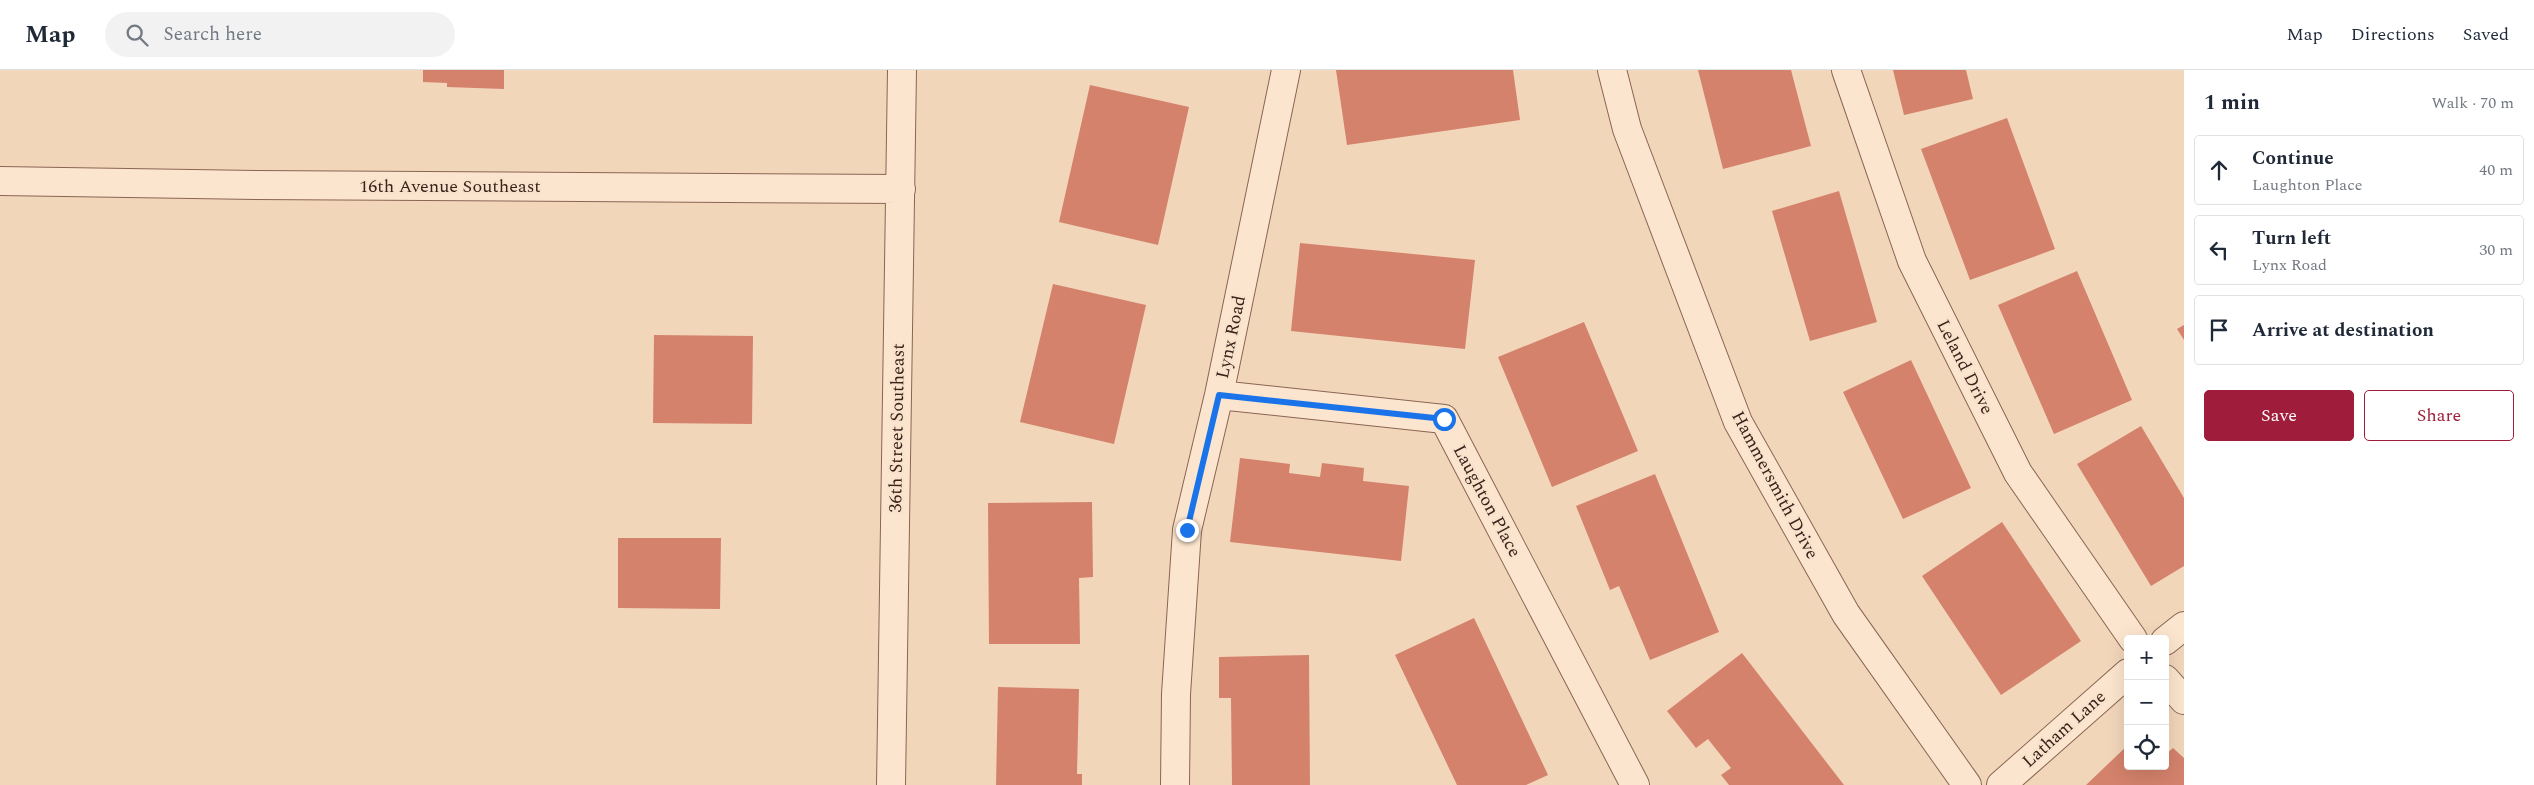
<!DOCTYPE html>
<meta charset="utf-8">
<style>
:root{--surface:#fff;--page:#f2f2f3;--text:#1f2937;--muted:#747a83;--line:#e0e1e3;--accent:#9f1d3a}
body{margin:0;font-family:Spectral,serif;background:var(--page);color:var(--text)}
.controls{position:absolute;right:15px;bottom:15px;display:grid;overflow:hidden;border-radius:5px;box-shadow:0 5px 20px #0002}
.controls button{width:45px;height:45px;display:grid;place-items:center;padding:0;border:0;border-bottom:1px solid var(--line);background:var(--surface);color:var(--text);font:25px sans-serif}
.stop{position:absolute;width:15px;height:15px;margin:-11px;border:4px solid #1a73e8;border-radius:50%;background:#fff}
.stop.end{background:#1a73e8;border-color:#fff;box-shadow:0 1px 5px #0008}
.list{margin:0;padding:0;list-style:none}
h2{display:flex;justify-content:space-between;align-items:center;height:65px;margin:0;padding:0 20px;font-size:21px}
h2 small{font-size:16px;font-weight:400;color:var(--muted)}
.list li{display:grid;grid-template-columns:32px 1fr auto;gap:15px;align-items:center;box-sizing:border-box;height:70px;margin:0 10px 10px;padding:0 10px;border:1px solid var(--line);border-radius:5px}
.list b{display:block;font-size:19px;white-space:nowrap}
.list p{margin:0;font-size:16px;white-space:nowrap;color:var(--muted)}
.list em{font-size:16px;font-style:normal;color:var(--muted)}
.actions{display:flex;gap:10px;padding:15px 20px}
.actions a{flex:1;padding:11px 0;border:1px solid var(--accent);border-radius:5px;text-align:center;font-size:18px;color:var(--accent)}
.actions .main{background:var(--accent);color:#fff}
.icon{flex:none;width:28px;height:28px;fill:none;stroke:currentColor;stroke-width:2;stroke-linecap:round;stroke-linejoin:round}
.map{position:relative;flex:none;width:2184px;height:715px;overflow:hidden}
header{display:flex;align-items:center;gap:30px;box-sizing:border-box;height:70px;padding:0 25px;background:var(--surface);border-bottom:1px solid var(--line)}
header strong{font-size:24px}
nav{display:flex;gap:28px;margin-inline-start:auto;font-size:18px}
.search{width:350px;height:45px;background:var(--page);display:flex;align-items:center;gap:12px;box-sizing:border-box;padding:0 18px;border-radius:28px;color:var(--muted);font-size:19px}
main{display:flex}
aside{flex:1;background:var(--surface)}
.map>svg:first-child{display:block}
</style>
<header>
<strong>Map</strong>
<div class="search"><svg class="icon" aria-label="search" viewBox="0 0 24 24"><circle cx="10" cy="10" r="6"/><path d="M15 15l6 6"/></svg>Search here</div>
<nav><a>Map</a><a>Directions</a><a>Saved</a></nav>
</header>
<main>
<div class="map">
<svg width="2184" height="715" viewBox="0 0 2184 715">
<rect width="100%" height="100%" fill="#f2d6ba"/>
<path fill="#d4826c" d="M423,0H504V19L447,17V13L423,12Z
M1336,0H1513L1520,50L1347,75Z
M1698,0H1791L1811,76L1723,99Z
M1893,0H1966L1973,29L1904,45Z
M1090,15L1189,37L1158,175L1059,152Z
M2007,48L2055,179L1970,210L1921,79Z
M1839,121L1877,252L1810,271L1772,141Z
M1300,173L1475,190L1465,279L1291,261Z
M2077,201L2132,330L2054,364L1998,235Z
M1053,214L1146,235L1114,374L1020,352Z
M1584,252L1638,381L1552,417L1498,287Z
M2184,255V270L2177,259Z
M654,265L753,266L752,354L653,353Z
M1911,290L1971,418L1903,449L1843,322Z
M2141,356L2184,428V496L2151,516L2077,394Z
M1240,388L1290,394L1289,403L1320,407L1322,393L1364,398L1363,411L1409,416L1401,491L1230,472Z
M1655,404L1719,562L1650,590L1619,516L1610,520L1576,436Z
M1092,432L1093,507L1079,508L1080,574H989L988,433Z
M2002,452L2081,571L2001,625L1922,506Z
M618,468H721L720,539L618,538Z
M1474,548L1548,705L1526,715H1457L1395,585Z
M1742,583L1844,715H1729L1721,705L1731,698L1708,669L1696,678L1667,641Z
M1309,585L1310,715H1232L1231,628H1219V587Z
M998,617L1079,619L1077,704H1082V715H996Z
M2128,675V696H2165V685L2173,678L2184,688V715H2086Z"/>
<g fill="none" stroke-linecap="round" stroke-linejoin="round">
<g stroke="#8a6553" stroke-width="30">
<path id="minor" d="M1612,0L1627,59L1738,352L1846,544L1967,715
M1846,0L1912,191L2018,403L2133,569
M0,111L256,115L901,119
M1219,325L1444,349L1635,715
M2165,571L2184,556
M2165,609L2184,630
M891,715L902,0
M1175,715L1176,624L1187,460L1219,325L1286,0
M2001,715L2128,603"/>
</g>
<use href="#minor" stroke="#fce5ce" stroke-width="28"/>
</g>
<g fill="none" stroke-linecap="round" stroke-linejoin="round">
<path stroke="#1a73e8" stroke-width="6" d="M1187,460L1219,325L1444,349"/>
</g>
<g text-anchor="middle" dominant-baseline="central" stroke-width="4.5" stroke-linejoin="round" paint-order="stroke">
<g font-size="18" fill="#38221a" stroke="#f9e2cb">
<text x="450" y="116">16th Avenue Southeast</text>
<text transform="translate(1231 267) rotate(-78)">Lynx Road</text>
<text transform="translate(1965 297) rotate(63)">Leland Drive</text>
<text transform="translate(897 358) rotate(-89)">36th Street Southeast</text>
<text transform="translate(1775 415) rotate(62)">Hammersmith Drive</text>
<text transform="translate(1487 431) rotate(62)">Laughton Place</text>
<text transform="translate(2064 659) rotate(-42)">Latham Lane</text>
</g>
</g>
</svg>
<div class="controls">
<button>+</button>
<button>−</button>
<button><svg class="icon" aria-label="locate" viewBox="0 0 24 24"><circle cx="12" cy="12" r="6"/><path d="M12 2v4M12 18v4M2 12h4M18 12h4"/></svg></button>
</div>
<div class="stop" style="left:1444px;top:349px"></div>
<div class="stop end" style="left:1187px;top:460px"></div>
</div>
<aside>
<h2>1 min<small>Walk · 70 m</small></h2>
<ul class="list">
<li><svg class="icon" aria-label="ahead" viewBox="0 0 24 24"><path d="M12 20V5M6 11l6-6 6 6"/></svg><div><b>Continue</b><p>Laughton Place</p></div><em>40 m</em></li>
<li><svg class="icon" aria-label="left" viewBox="0 0 24 24"><path d="M17 20v-9H6M10 6l-5 5 5 5"/></svg><div><b>Turn left</b><p>Lynx Road</p></div><em>30 m</em></li>
<li><svg class="icon" aria-label="arrive" viewBox="0 0 24 24"><path d="M6 21V4h12l-3 4 3 4H6"/></svg><div><b>Arrive at destination</b></div></li>
</ul>
<div class="actions"><a class="main">Save</a><a>Share</a></div>
</aside>
</main>
